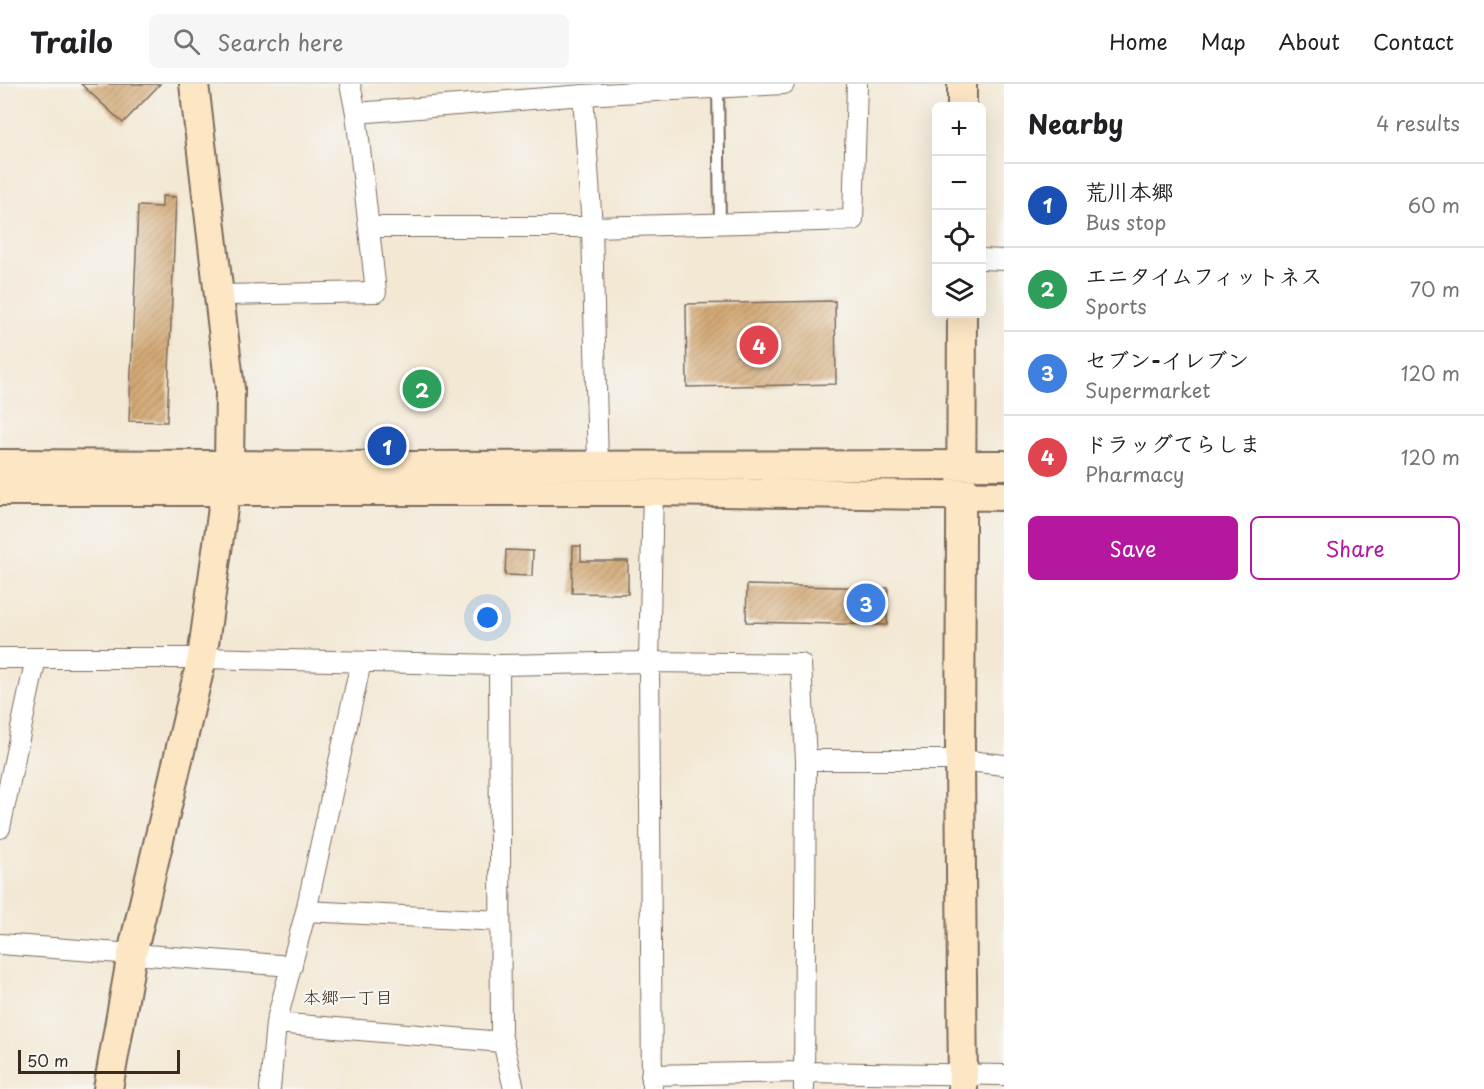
<!DOCTYPE html>
<meta charset="utf-8">
<style>
:root{--surface:#fff;--page:#f6f6f6;--text:#202124;--muted:#757577;--line:#e0e0e0;--accent:#b5179e}
body{margin:0;font-family:"Playpen Sans","Klee One",sans-serif;background:var(--page);color:var(--text)}
.controls{position:absolute;right:18px;top:18px;display:grid;overflow:hidden;border-radius:9px;box-shadow:0 6px 24px #0002}
.controls button{width:54px;height:54px;display:grid;place-items:center;padding:0;border:0;border-bottom:2px solid var(--line);background:var(--surface);color:var(--text);font:30px sans-serif}
.scale{position:absolute;left:18px;bottom:15px;width:162px;box-sizing:border-box;padding-left:6px;border:3px solid #3b2a1e;border-top:0;font-size:16px;line-height:21px;white-space:nowrap;color:#3b2a1e;-webkit-text-stroke:4px #f6f6f2;paint-order:stroke}
.you{position:absolute;left:488px;top:534px;width:21px;height:21px;margin:-15px;border:4px solid #fff;border-radius:50%;background:#1a73e8;box-shadow:0 0 0 9px #1a73e833}
.badge{display:grid;place-items:center;width:39px;height:39px;border-radius:50%;background:var(--accent);color:#fff;font-size:20px;font-weight:700}
.pin{position:absolute;translate:-50% -50%;border:3px solid #fff;box-shadow:0 2px 6px #0006}
.list{margin:0;padding:0;list-style:none}
h2{display:flex;justify-content:space-between;align-items:center;height:78px;margin:0;padding:0 24px;font-size:26px}
h2 small{font-size:20px;font-weight:400;color:var(--muted)}
.list li{display:grid;grid-template-columns:39px 1fr auto;gap:18px;align-items:center;box-sizing:border-box;height:84px;padding:0 24px;border-top:2px solid var(--line)}
.list b{display:block;font-size:22px;white-space:nowrap}
.list p{margin:0;font-size:20px;white-space:nowrap;color:var(--muted)}
.list em{font-size:20px;font-style:normal;color:var(--muted)}
.actions{display:flex;gap:12px;padding:18px 24px}
.actions a{flex:1;padding:14px 0;border:2px solid var(--accent);border-radius:9px;text-align:center;font-size:21px;color:var(--accent)}
.actions .main{background:var(--accent);color:#fff}
.icon{flex:none;width:33px;height:33px;fill:none;stroke:currentColor;stroke-width:2;stroke-linecap:round;stroke-linejoin:round}
.map{position:relative;flex:none;width:1004px;height:1005px;overflow:hidden}
header{display:flex;align-items:center;gap:36px;box-sizing:border-box;height:84px;padding:0 30px;background:var(--surface);border-bottom:2px solid var(--line)}
header strong{font-size:28px}
nav{display:flex;gap:33px;margin-inline-start:auto;font-size:21px}
.search{width:420px;height:54px;background:var(--page);display:flex;align-items:center;gap:15px;box-sizing:border-box;padding:0 21px;border-radius:9px;color:var(--muted);font-size:22px}
main{display:flex}
aside{flex:1;background:var(--surface)}
.map>svg:first-child{display:block}
</style>
<header>
<strong>Trailo</strong>
<div class="search"><svg class="icon" aria-label="search" viewBox="0 0 24 24"><circle cx="10" cy="10" r="6"/><path d="M15 15l6 6"/></svg>Search here</div>
<nav><a>Home</a><a>Map</a><a>About</a><a>Contact</a></nav>
</header>
<main>
<div class="map">
<svg width="1004" height="1005" viewBox="0 0 1004 1005">
<defs>
<pattern id="building-hatch" width="6" height="6" patternUnits="userSpaceOnUse" patternTransform="scale(1.5)"><rect width="6" height="6" fill="#d4aa77"/><path d="M-1 1l2-2M0 6l6-6M5 7l2-2" fill="none" stroke="#ad8b61"/></pattern>
</defs>
<rect width="100%" height="100%" fill="#f6f6f2"/>
<filter id="ink" filterUnits="userSpaceOnUse"><feTurbulence type="fractalNoise" baseFrequency=".0167" numOctaves="2"/><feDisplacementMap in="SourceGraphic" scale="12" xChannelSelector="R" yChannelSelector="G"/><feConvolveMatrix kernelMatrix="1 2 1 2 8 2 1 2 1" color-interpolation-filters="sRGB"/></filter>
<filter id="wash" filterUnits="userSpaceOnUse"><feTurbulence type="fractalNoise" baseFrequency=".008" numOctaves="4" result="noise"/><feDisplacementMap in="SourceGraphic" scale="24" xChannelSelector="R" yChannelSelector="G"/><feGaussianBlur stdDeviation="1.35" result="paint"/><feColorMatrix in="noise" values="0 0 0 0 0 0 0 0 0 0 0 0 0 0 0 0 0 1.4 0 .05"/><feComposite in="paint" operator="in"/></filter>
<g filter="url(#wash)">
<rect width="100%" height="100%" fill="#f3e8d4"/>
<g id="blocks">
<path fill="url(#building-hatch)" d="M81,0H160L123,39Z
M162,112L176,113L167,338L129,337L138,122L162,123Z
M835,217L836,300L687,303L686,220Z
M573,462H581V477H628V510L572,509Z
M506,466L533,467L532,492L505,491Z
M747,501L888,504L887,541L746,538Z"/>
</g>
</g>
<g filter="url(#ink)">
<use href="#blocks" fill-opacity="0" stroke="#7b6c5e" stroke-width="1.5"/>
<g fill="none" stroke-linecap="round" stroke-linejoin="round">
<g stroke="#7b6c5e" stroke-width="14">
<path id="lane" d="M718,4L720,140"/>
</g>
<g stroke="#7b6c5e" stroke-width="22">
<path id="street" d="M583,11L592,143L598,381
M356,29L583,11L784,0
M369,143H592L853,136L857,0
M982,175L1004,176
M220,211L376,208L356,29L350,0
M0,574H202L499,581L649,578L801,580L806,676L804,1005
M499,581L501,949L514,1005
M806,676H960L1004,681
M0,744L36,574
M306,827L500,837
M0,860L292,882
M276,939L502,958
M651,991L802,988L1004,991
M270,1005L276,939L306,827L361,578
M652,1005L649,578L653,407"/>
</g>
<g stroke="#7b6c5e" stroke-width="32">
<path id="secondary" d="M962,22V0
M962,230L960,676L963,1005
M0,380L406,382L1004,381
M0,407H653L1004,412
M108,1005L132,870L202,574L229,381L230,305L194,0"/>
</g>
<use href="#lane" stroke="#fff" stroke-width="10"/>
<use href="#street" stroke="#fff" stroke-width="20"/>
<use href="#secondary" stroke="#fce6c4" stroke-width="28"/>
</g>
</g>
<g text-anchor="middle" dominant-baseline="central" stroke-width="4.5" stroke-linejoin="round" paint-order="stroke">
<g font-size="18" fill="#3b2a1e" stroke="#f6f6f2">
<text x="348" y="912">本郷一丁目</text>
</g>
</g>
</svg>
<div class="controls">
<button>+</button>
<button>−</button>
<button><svg class="icon" aria-label="locate" viewBox="0 0 24 24"><circle cx="12" cy="12" r="6"/><path d="M12 2v4M12 18v4M2 12h4M18 12h4"/></svg></button>
<button><svg class="icon" aria-label="layers" viewBox="0 0 24 24"><path d="M12 4l9 5-9 5-9-5zM3 14l9 5 9-5"/></svg></button>
</div>
<div class="scale">50 m</div>
<div class="you"></div>
<div class="pin badge" style="left:387px;top:362px;background:#1a4fb4">1</div>
<div class="pin badge" style="left:422px;top:305px;background:#2e9e5b">2</div>
<div class="pin badge" style="left:866px;top:519px;background:#3f7fe0">3</div>
<div class="pin badge" style="left:759px;top:261px;background:#e0444e">4</div>
</div>
<aside>
<h2>Nearby<small>4 results</small></h2>
<ul class="list">
<li><span class="badge" style="background:#1a4fb4">1</span><div><b>荒川本郷</b><p>Bus stop</p></div><em>60 m</em></li>
<li><span class="badge" style="background:#2e9e5b">2</span><div><b>エニタイムフィットネス</b><p>Sports</p></div><em>70 m</em></li>
<li><span class="badge" style="background:#3f7fe0">3</span><div><b>セブン-イレブン</b><p>Supermarket</p></div><em>120 m</em></li>
<li><span class="badge" style="background:#e0444e">4</span><div><b>ドラッグてらしま</b><p>Pharmacy</p></div><em>120 m</em></li>
</ul>
<div class="actions"><a class="main">Save</a><a>Share</a></div>
</aside>
</main>
